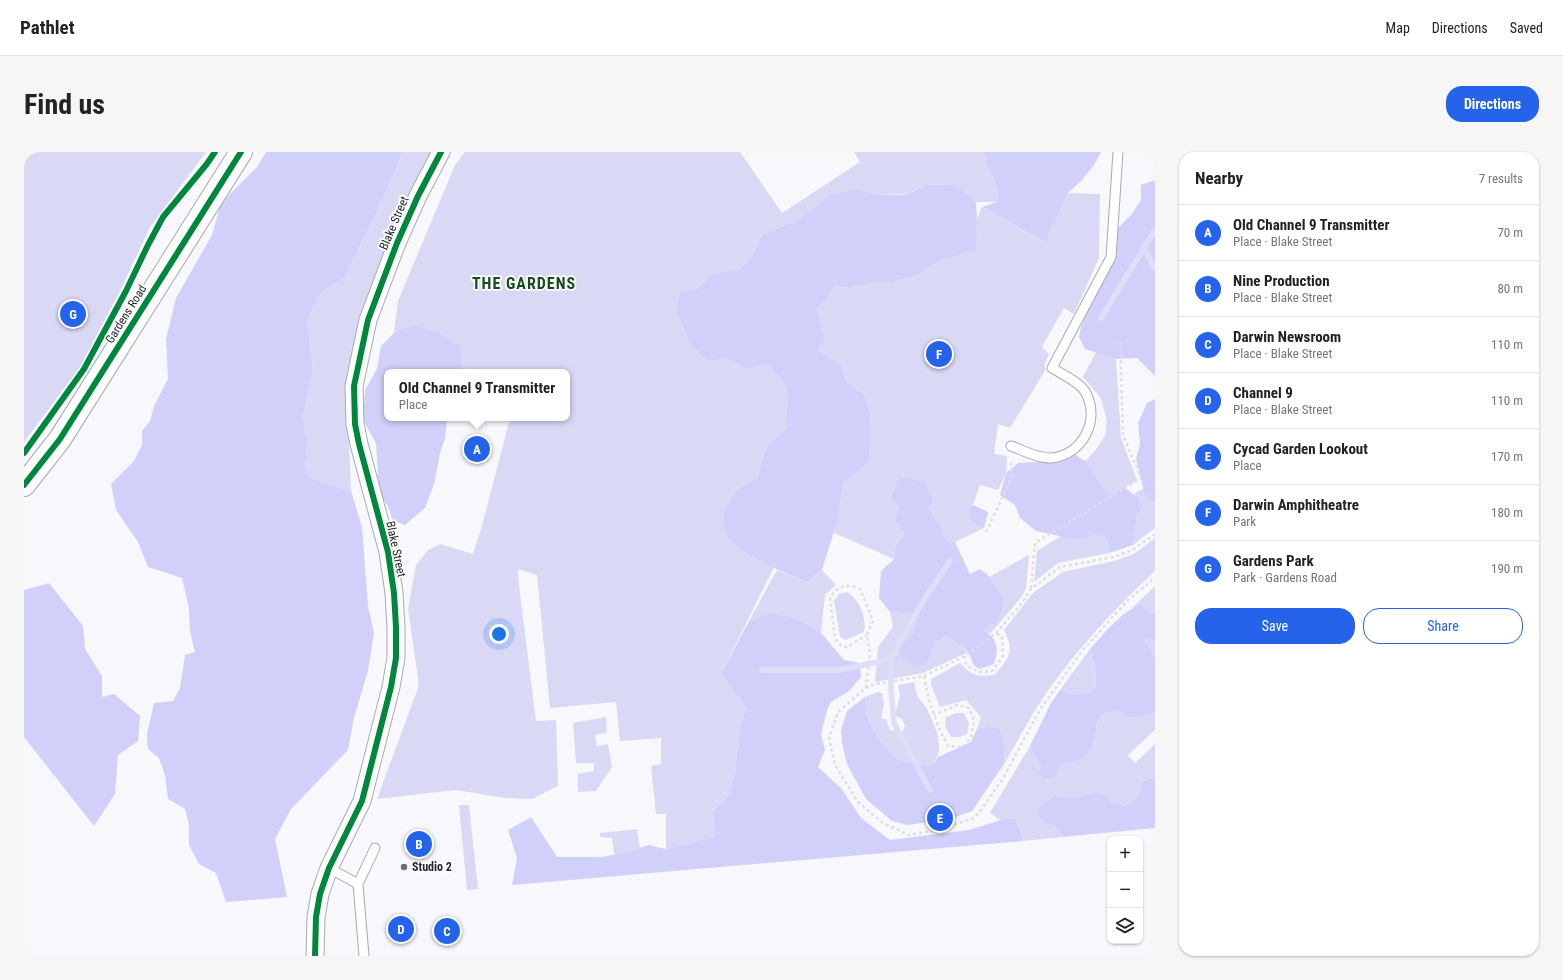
<!DOCTYPE html>
<meta charset="utf-8">
<style>
:root{--surface:#fff;--page:#f6f6f6;--text:#222;--muted:#767676;--line:#e0e0e0;--accent:#2563eb}
body{margin:0;font-family:"Roboto Condensed",sans-serif;background:var(--page);color:var(--text)}
.controls{position:absolute;right:12px;bottom:12px;display:grid;overflow:hidden;border-radius:8px;box-shadow:0 1px 3px #0004}
.controls button{width:36px;height:36px;display:grid;place-items:center;padding:0;border:0;border-bottom:1px solid var(--line);background:var(--surface);color:var(--text);font:20px sans-serif}
.you{position:absolute;left:475px;top:482px;width:14px;height:14px;margin:-10px;border:3px solid #fff;border-radius:50%;background:#1a73e8;box-shadow:0 0 0 6px #1a73e833}
.badge{display:grid;place-items:center;width:26px;height:26px;border-radius:50%;background:var(--accent);color:#fff;font-size:13px;font-weight:700}
.pin{position:absolute;translate:-50% -50%;border:2px solid #fff;box-shadow:0 1px 4px #0006}
.popup{position:absolute;left:360px;top:217px;width:186px;height:52px;box-sizing:border-box;display:grid;place-content:center;border-radius:8px;background:var(--surface);filter:drop-shadow(0 1px 3px #0005);font-size:13px;white-space:nowrap;color:var(--muted)}
.popup b{font-size:15px;color:var(--text)}
.popup::after{content:'';position:absolute;left:50%;top:100%;margin-left:-8px;border:8px solid transparent;border-top-color:var(--surface)}
.list{margin:0;padding:0;list-style:none}
h2{display:flex;justify-content:space-between;align-items:center;height:52px;margin:0;padding:0 16px;font-size:17px}
h2 small{font-size:13px;font-weight:400;color:var(--muted)}
.list li{display:grid;grid-template-columns:26px 1fr auto;gap:12px;align-items:center;box-sizing:border-box;height:56px;padding:0 16px;border-top:1px solid var(--line)}
.list b{display:block;font-size:15px;white-space:nowrap}
.list p{margin:0;font-size:13px;white-space:nowrap;color:var(--muted)}
.list em{font-size:13px;font-style:normal;color:var(--muted)}
.actions{display:flex;gap:8px;padding:12px 16px}
.actions a{flex:1;padding:9px 0;border:1px solid var(--accent);border-radius:16px;text-align:center;font-size:14px;color:var(--accent)}
.actions .main{background:var(--accent);color:#fff}
.icon{flex:none;width:22px;height:22px;fill:none;stroke:currentColor;stroke-width:2;stroke-linecap:round;stroke-linejoin:round}
.map{position:relative;flex:none;width:1131px;height:804px;overflow:hidden;border-radius:16px}
header{display:flex;align-items:center;gap:24px;box-sizing:border-box;height:56px;padding:0 20px;background:var(--surface);border-bottom:1px solid var(--line)}
header strong{font-size:19px}
nav{display:flex;gap:22px;margin-inline-start:auto;font-size:14px}
.intro{display:flex;align-items:center;justify-content:space-between;box-sizing:border-box;height:96px;padding:0 24px}
h1{margin:0;font-size:28px}
.button{padding:10px 18px;border-radius:16px;background:var(--accent);color:#fff;font-size:14px;font-weight:700}
main{display:flex;gap:24px;padding:0 24px}
aside{flex:1;background:var(--surface);border-radius:16px;box-shadow:0 1px 3px #0004}
.map>svg:first-child{display:block}
</style>
<header>
<strong>Pathlet</strong>
<nav><a>Map</a><a>Directions</a><a>Saved</a></nav>
</header>
<div class="intro"><h1>Find us</h1><a class="button">Directions</a></div>
<main>
<div class="map">
<svg width="1131" height="804" viewBox="0 0 1131 804">
<rect width="100%" height="100%" fill="#f7f7fc"/>
<path fill="#d9d9f5" d="M0,0H182L126,75L96,139L56,215L0,290Z
M379,0H410L323,243L327,339L296,330L286,325L281,315L283,293L279,264L289,218L283,168L298,139L320,127L362,40Z
M441,0H716L758,61L836,10L830,0H960L962,10L974,37L973,50H952L932,32L902,33L888,40L881,42L853,43L832,37L806,42L770,71L761,73L737,84L731,100L716,117L690,121L673,137L662,178L668,195L685,208L701,206L722,217L744,212L764,237L763,277L743,294L733,325L713,338L716,396L750,415L697,522L722,556L717,573L711,619L706,642L689,659L690,685L642,697V662H632L627,614L637,612V586L596,589L592,550L526,556L513,423L494,417L495,433L512,569L532,568L534,634L508,647L481,646L432,638L353,647L395,533L384,457L392,413L404,398L416,392L449,402L458,374L486,266H543V220H449L439,216L438,195L389,174L370,181L374,149L431,13Z
M1044,41L1076,42L1075,106L1050,162L1040,156L1018,195L1025,202L1020,214L1022,217L986,276L974,272L970,302L983,304L982,321L974,338L956,333L949,353L945,357L951,372L960,376L931,390H923C912,365 894,346 875,325L866,347L877,355L871,368L880,382L871,395L870,407L810,381L820,331L845,310L841,245L823,231L818,214L794,198L793,156L804,146L810,134L826,136L851,130H870L894,123L918,108L951,98L953,67L958,55L1020,90Z
M1072,200L1092,207L1097,286L1113,328L1085,343L1061,309L1071,299L1081,284L1083,269L1077,246L1059,225Z
M1120,336L1122,343L1131,351V376L1109,393L1113,364L1119,354L1110,342Z
M1071,380L1083,386L1085,401L1034,411L1010,430L1013,399L1037,384L1054,388Z
M1131,386V419C1088,459 1047,503 1015,552C1003,571 992,592 980,612L981,592L963,574L953,577L957,565L942,548L916,555L907,533V527L936,511C948,524 954,525 971,523C985,505 991,500 980,478L1009,441L1039,420L1090,409L1110,402Z
M1005,403L1002,437L996,447L966,482L960,478L967,472L981,450L965,425Z
M753,418L783,430L798,418L812,433L801,443L797,481L777,468L747,460L725,469Z
M1131,434V461L1126,462L1108,456Z
M823,440C836,447 843,467 840,480L821,488L816,484L810,449L815,442Z
M866,460L888,462L893,471L889,481L874,495L905,509L911,491L922,484L937,493L943,500L940,502L899,521L851,530L854,495L869,475Z
M1123,486L1131,490V508L1127,496L1121,489Z
M1066,497L1071,515L1072,536C1058,544 1050,544 1036,538Z
M890,530C891,533 891,538 893,542C894,547 899,550 902,555C911,574 922,593 909,613L892,612L873,607L855,587L849,577L842,563L841,545L854,540L858,541L860,551L857,567H862L866,578L878,580L881,574L878,567L872,564V558L876,545L874,533Z
M1089,559L1120,564L1131,560V578L1104,603L1111,611L1131,592V624L1118,630L1112,647L1100,654L1086,650L1080,643L1070,640L1050,646L1031,644L1025,649L1032,675L1038,685L999,689L992,667L983,666L976,668L966,661L1006,594L1017,615L1015,622L1022,628L1031,625L1035,617L1041,610H1052L1070,593L1073,572L1077,563Z
M933,561H940L945,571L943,582L936,585H927L921,574L922,565Z
M582,565L583,581L571,583L573,594L584,592L588,615L572,639L554,640V622L570,619V611H552L549,571Z
M435,653H445L454,737L443,738Z
M613,677L616,696L601,701L590,703L588,686L576,685V681Z"/>
<path fill="#d1d0fb" d="M242,0H379L362,40L320,127L298,139L283,168L289,218L279,264L283,293L281,315L286,325L296,330L327,339L338,375L344,454L350,481L344,518L330,566L324,598L267,657L251,687L263,745L202,750L192,721L175,712L165,693V673L161,657L144,647L141,623L135,606L124,597L123,582L130,551L149,549L156,536L161,503L171,500L166,480L165,456L158,426L124,415L114,390L92,358L87,332L110,309L118,293V279L126,269L130,254L144,227L142,187L152,146L188,83L197,51L233,15Z
M960,0H1077L1070,13L1057,29L1044,41L1021,90L958,55L973,50L974,37L962,10Z
M1131,28V224L1113,206L1092,207L1061,197L1055,185L1057,175L1072,138L1077,129L1086,89L1093,77L1107,63L1117,48V33Z
M932,32L952,50L953,67L952,98L918,108L894,123L869,130H851L826,136L810,134L804,146L793,156L800,187L794,198L818,214L823,231L841,244L846,263L845,310L820,331L812,373L798,418L783,430C760,420 717,404 703,383C700,377 700,368 699,361L713,338L733,325L743,294L762,277L764,237L744,212L722,217L701,206L685,209L668,195L652,158L656,141L673,137L690,121L716,117L731,100L737,84L761,73L770,71L806,42L832,37L853,43H879L888,40L902,33Z
M389,173L415,181L438,195L439,220H363V266H423L421,286L416,301L410,332L401,356L381,373L369,369L364,354L351,335L354,321L352,291L339,268L341,238L353,217L357,194L370,181Z
M1131,247V351L1121,343L1112,307L1116,292L1114,271L1123,251Z
M1050,302L1061,309L1085,343L1100,335L1113,345L1119,354L1113,364L1109,393L1085,401L1083,387L1072,381L1054,388L1012,379L996,366L991,353L976,343L982,321L994,311L1031,309Z
M875,325L900,330L909,348L904,356L916,374L923,390H931L946,422L956,417L964,423L981,450L972,471L967,472L960,478C974,489 975,495 970,512L955,517C944,509 951,511 945,502C941,494 930,489 922,484L911,491L905,509L893,516L877,505L874,495L889,481L893,471L888,462L866,460L855,446L857,419L870,407L871,395L880,382L871,368L876,355L866,347Z
M949,353L964,360L960,376L951,372L946,367L945,357Z
M25,431L59,474L61,497L78,524V545L90,542L116,564L114,589L94,603L91,642L70,674L0,585V438Z
M1117,453L1126,462L1131,461V490L1124,486L1121,489L1127,496L1131,508V560L1120,564L1103,565C1096,556 1086,560 1077,563L1073,572L1070,593L1062,603L1052,610H1041L1035,617L1031,625L1021,628L1014,622L1017,615L1006,594L1027,551L1036,538C1050,544 1058,544 1072,536L1071,515L1066,497C1081,481 1096,460 1117,453Z
M747,460L777,468L797,481L820,508L836,511L837,525L825,539L807,550L803,558L797,582L801,598L794,615L817,636L837,666L866,688L945,678L983,666L992,667L999,689L488,733L493,706L484,678L507,665L533,705H577L601,701L624,693L642,697L690,685L689,659L706,642L711,619L717,573L722,556L697,522L725,469Z
M841,545L842,563L849,577L855,587L873,607L892,612L909,613L914,605L947,590L953,577L963,574L976,578L981,592L980,612L948,659L929,666L925,657L908,663L909,669L884,673L868,669L842,647L823,612L818,591L817,578L823,559Z
M1131,624V676L1038,685L1032,675L1015,667L1014,656L1031,644L1050,646L1070,640L1080,643L1087,650L1100,654L1112,647L1118,630Z"/>
<g fill="none" stroke-linecap="round" stroke-linejoin="round">
<path stroke="#dedff6" stroke-width="5.5" d="M1120,95L1131,117
M1077,166L1131,78
M738,518H816L867,507
M906,638L870,571L867,536V507L900,447L926,409"/>
<g stroke="#ababaf" stroke-width="11">
<path id="service" d="M987,294C998,298 1016,307 1028,306C1059,302 1076,269 1062,241C1057,231 1038,222 1028,216L1087,105L1094,0
M305,716L334,732L340,804
M334,732L351,696"/>
</g>
<g stroke="#ababaf" stroke-width="19">
<path id="minor" d="M291,804L292,765L296,742L305,716L338,649L367,535L372,506V475L370,441L364,400L335,292L331,272L330,234L344,168L373,91L394,44L417,0"/>
</g>
<g stroke="#ababaf" stroke-width="24">
<path id="tertiary" d="M0,333L36,287L217,0"/>
</g>
<path stroke="#dfdfe1" stroke-width="2.5" stroke-dasharray="3 3" stroke-linecap="butt" d="M962,380L987,327V309
M1131,382L1108,398L1090,405L1036,415L1007,437L998,451L972,481L941,504L900,524L851,532L842,536L814,560L805,586L811,613L834,650L859,671L885,683L917,677L951,666L978,628L1017,556L1058,499L1104,448L1131,426
M1007,436L1011,391L1117,326L1099,283L1096,187
M941,504L942,513L954,520L968,519L979,504L978,485L972,481
M900,524C904,549 912,572 924,594L939,595L947,585L950,568L945,556L933,553L910,563
M842,536L846,502L843,483L849,469L836,437C824,431 813,434 806,446L811,486L818,495H823L843,483"/>
<use href="#service" stroke="#fefeff" stroke-width="9"/>
<use href="#minor" stroke="#fefeff" stroke-width="17"/>
<use href="#tertiary" stroke="#fefeff" stroke-width="22"/>
<g stroke="#fff" stroke-width="8">
<path id="cycleway" d="M0,301L60,217L102,139L124,93L139,65L182,13L191,0
M0,333L36,287L217,0
M291,804L292,765L296,742L305,716L338,649L367,535L372,506V475L370,441L364,400L335,292L331,272L330,234L344,168L373,91L394,44L417,0"/>
</g>
<use href="#cycleway" stroke="#00873e" stroke-width="6"/>
</g>
<circle fill="#6e6e72" stroke="#fff" stroke-width="1.5" cx="380" cy="715" r="4"/>
<g text-anchor="middle" dominant-baseline="central" stroke-width="3.5" stroke-linejoin="round" paint-order="stroke">
<g font-size="12" fill="#242528" stroke="#fff">
<text transform="translate(370 71) rotate(-67)">Blake Street</text>
<text transform="translate(102 162) rotate(-58)">Gardens Road</text>
<text transform="translate(372 397) rotate(78)">Blake Street</text>
</g>
<g font-size="12" font-weight="bold" fill="#242528" stroke="#fff" text-anchor="start">
<text x="388" y="715">Studio 2</text>
</g>
<g font-size="16" font-weight="bold" letter-spacing="1" fill="#144d1b" stroke="#fff">
<text x="500" y="131">THE GARDENS</text>
</g>
</g>
</svg>
<div class="controls">
<button>+</button>
<button>−</button>
<button><svg class="icon" aria-label="layers" viewBox="0 0 24 24"><path d="M12 4l9 5-9 5-9-5zM3 14l9 5 9-5"/></svg></button>
</div>
<div class="you"></div>
<div class="pin badge" style="left:453px;top:297px">A</div>
<div class="popup"><b>Old Channel 9 Transmitter</b>Place</div>
<div class="pin badge" style="left:395px;top:692px">B</div>
<div class="pin badge" style="left:423px;top:779px">C</div>
<div class="pin badge" style="left:377px;top:777px">D</div>
<div class="pin badge" style="left:916px;top:666px">E</div>
<div class="pin badge" style="left:915px;top:202px">F</div>
<div class="pin badge" style="left:49px;top:162px">G</div>
</div>
<aside>
<h2>Nearby<small>7 results</small></h2>
<ul class="list">
<li><span class="badge">A</span><div><b>Old Channel 9 Transmitter</b><p>Place · Blake Street</p></div><em>70 m</em></li>
<li><span class="badge">B</span><div><b>Nine Production</b><p>Place · Blake Street</p></div><em>80 m</em></li>
<li><span class="badge">C</span><div><b>Darwin Newsroom</b><p>Place · Blake Street</p></div><em>110 m</em></li>
<li><span class="badge">D</span><div><b>Channel 9</b><p>Place · Blake Street</p></div><em>110 m</em></li>
<li><span class="badge">E</span><div><b>Cycad Garden Lookout</b><p>Place</p></div><em>170 m</em></li>
<li><span class="badge">F</span><div><b>Darwin Amphitheatre</b><p>Park</p></div><em>180 m</em></li>
<li><span class="badge">G</span><div><b>Gardens Park</b><p>Park · Gardens Road</p></div><em>190 m</em></li>
</ul>
<div class="actions"><a class="main">Save</a><a>Share</a></div>
</aside>
</main>
